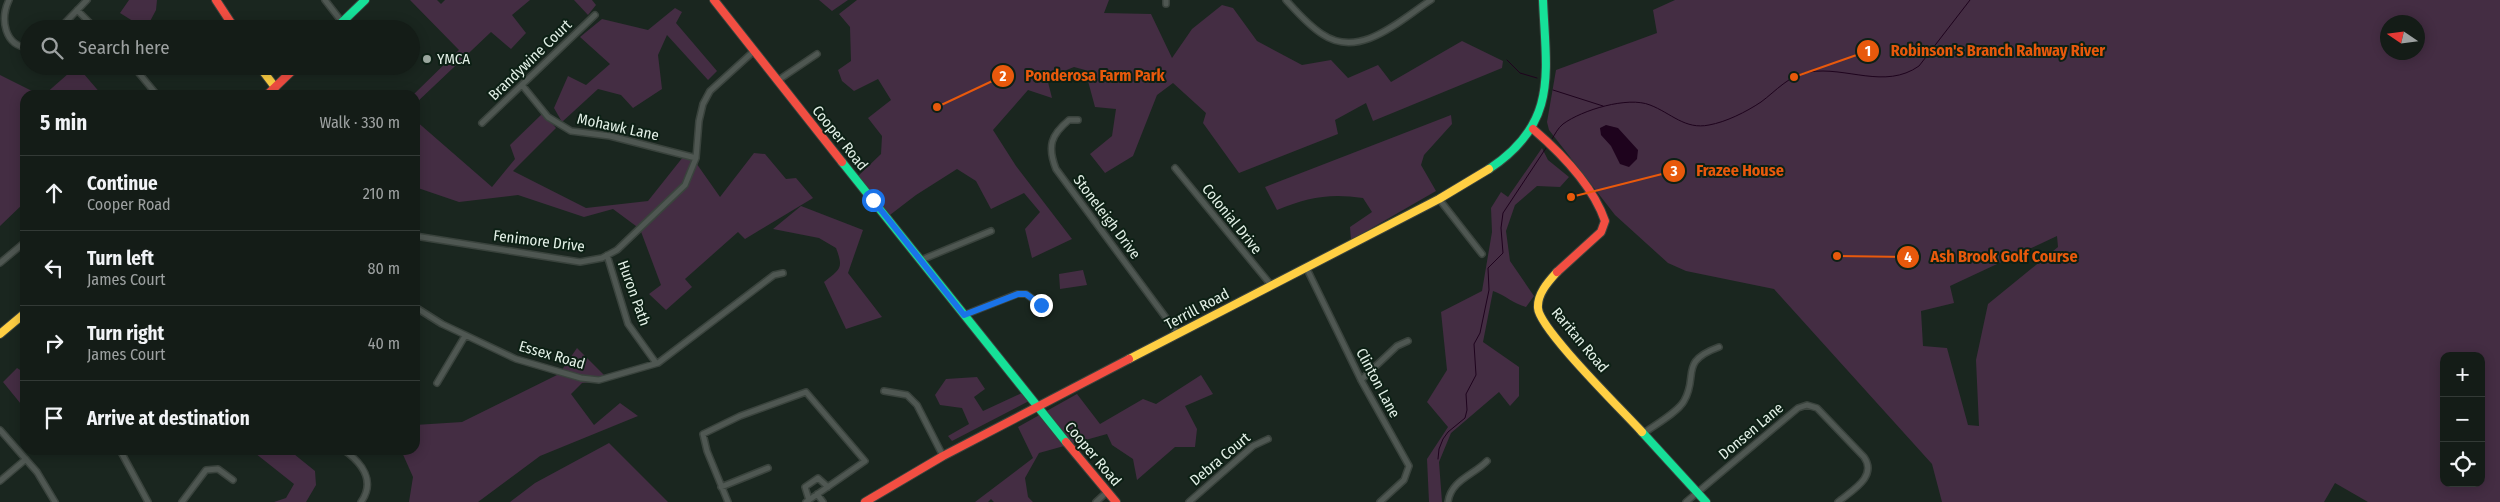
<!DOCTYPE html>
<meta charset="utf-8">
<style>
:root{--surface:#141c17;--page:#212924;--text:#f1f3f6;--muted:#9da1a1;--line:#333a36}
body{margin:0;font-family:"Fira Sans Condensed",sans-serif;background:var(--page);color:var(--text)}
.controls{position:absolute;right:15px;bottom:15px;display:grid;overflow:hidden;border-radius:10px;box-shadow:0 2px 12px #0003}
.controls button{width:45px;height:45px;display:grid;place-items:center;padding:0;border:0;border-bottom:1px solid var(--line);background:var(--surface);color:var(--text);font:25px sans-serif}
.compass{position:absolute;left:2380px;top:15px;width:45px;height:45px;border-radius:50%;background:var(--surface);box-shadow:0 2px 12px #0003;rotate:283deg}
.stop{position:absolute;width:15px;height:15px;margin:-11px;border:4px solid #1a73e8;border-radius:50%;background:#fff}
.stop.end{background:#1a73e8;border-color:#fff;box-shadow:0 1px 5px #0008}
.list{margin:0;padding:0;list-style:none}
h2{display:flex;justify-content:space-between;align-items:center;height:65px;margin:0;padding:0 20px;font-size:21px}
h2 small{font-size:16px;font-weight:400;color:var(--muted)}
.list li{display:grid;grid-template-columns:32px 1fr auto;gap:15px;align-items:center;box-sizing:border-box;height:75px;padding:0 20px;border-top:1px solid var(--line)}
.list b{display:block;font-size:19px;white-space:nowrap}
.list p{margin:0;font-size:16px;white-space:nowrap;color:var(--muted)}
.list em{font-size:16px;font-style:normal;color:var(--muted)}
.icon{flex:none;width:28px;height:28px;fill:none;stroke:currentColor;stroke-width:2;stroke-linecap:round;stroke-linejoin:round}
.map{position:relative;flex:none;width:2500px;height:502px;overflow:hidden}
.search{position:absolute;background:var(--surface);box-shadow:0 2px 12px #0003;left:20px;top:20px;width:400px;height:55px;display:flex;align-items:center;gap:12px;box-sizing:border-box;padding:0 18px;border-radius:28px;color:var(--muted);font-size:19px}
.panel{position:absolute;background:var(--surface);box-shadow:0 2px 12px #0003;left:20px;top:90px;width:400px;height:365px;border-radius:15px}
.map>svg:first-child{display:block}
</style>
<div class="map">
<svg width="2500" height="502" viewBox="0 0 2500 502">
<rect width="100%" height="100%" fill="#1a261f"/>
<path fill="#442d43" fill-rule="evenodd" d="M129,0H157L156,10L146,29H140L136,23L120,13Z
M410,0H437L441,4L445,0H530L512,15L526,33L511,49L491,32L415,104L413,95L459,50Z
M574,0H592L596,5L588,15Z
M819,0H848L832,11Z
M857,0H1109L1104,13L1151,14L1172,58L1192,29L1222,5L1233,8L1257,41L1302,65L1331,60L1348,78L1378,65L1391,82L1462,41L1503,61L1502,68L1373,121L1366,103L1335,120L1338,134L1239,173L1203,123L1206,113L1173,83L1157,95L1133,156L1105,173L1090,154L1112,136L1116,109L1095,107L1085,70L1074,67L1047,78L1052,98L1028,90L993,130L1016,166L1072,239L1032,258L1025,229L1040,212L1024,193L991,209L976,181L957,169L916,195L886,218L855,179L881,154L882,136L868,118L891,100L878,79L854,91L842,81L838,70L851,61L850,27L839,14Z
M1675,0H2500V502H2368L2335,483L2324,502H1942L1932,464L1774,289L1686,271L1668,263L1615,215L1549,130L1547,122L1556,70L1657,33L1653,10ZM2388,22H2418V52H2388ZM2057,236L2058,247L1988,304L1976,360L1979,426L1968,425L1947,348L1923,346L1921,311L1954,303L1950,286ZM2444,356H2481V483H2444Z
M675,8L682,12L676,23L717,71L708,80L667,35L658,55L662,89L633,108L621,95L598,89L562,122L554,108L568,76L586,85L610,64L580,37L602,19L648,30Z
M77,66L102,95H44Z
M0,75L40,95H25V202L0,226Z
M543,113L556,128L513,171L586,208L648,201L683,157L694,160L720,197L754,153L765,154L786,179L796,178L813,198L745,239L738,232L685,279L692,287L666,310L649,294L661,285L640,229L613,209L584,217L518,195L459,202L415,187V120L492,187L515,159L510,145Z
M1451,115L1452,124L1424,155L1421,165L1436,191L1351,240L1350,227L1372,212L1363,198C1330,193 1308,197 1277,210L1265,187Z
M1542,148L1548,160L1569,177L1560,187L1537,186L1515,205L1506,231L1510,261L1534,296L1526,307C1514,304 1505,295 1493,291L1483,342L1519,367V396L1510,406L1499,392L1451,433L1439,462L1442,502H1429L1427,459L1448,427L1427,402L1447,370L1441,312L1482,291L1492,232L1491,208L1501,192L1508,197Z
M801,206L863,230L848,273L882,317L846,329L824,282C840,269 844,269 836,248L819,238L773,229Z
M1083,270L1087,285L1060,289L1059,274Z
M577,348L609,380L582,383L571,394L594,425L620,403L638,416L540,456L478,502H409L413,477L401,450H415V425L462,422L559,374Z
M17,368L25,373V409L3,382Z
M1201,375L1213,394L1185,406L1197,429L1195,447H1175L1137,480L1133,459L1112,445L1107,434L1039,453L1025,478L1028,497L1033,502H994L991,499L988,502H975L1033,458L1018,427L1077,394L1100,424L1143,399L1156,404Z
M977,377L985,389L974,397L983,411L1024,392L1031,400L952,441L948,436L969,424L962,408L940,405L935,395L946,379Z
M609,443L668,502H510L535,483Z
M251,450H289L315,471L316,485L306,502H274L286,498L294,484Z"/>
<path fill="#1e031d" d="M1606,125L1618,128L1638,150L1637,159L1629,167L1620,164L1611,146L1601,135L1600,128Z"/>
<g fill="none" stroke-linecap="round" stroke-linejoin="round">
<path stroke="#1e031d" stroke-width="1" d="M1507,60L1520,73L1537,78
M1553,90L1603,106
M1552,139C1555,134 1558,128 1563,124C1582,110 1628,96 1650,105C1671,113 1685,130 1709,125C1726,122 1746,112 1761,102C1776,91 1789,75 1809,72C1846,66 1885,90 1919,66L1970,0
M1438,459L1439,449L1443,439L1448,432L1465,418L1467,410L1466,394L1476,375L1474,344L1480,333L1489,290L1488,268L1503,253L1501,228L1503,213L1546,148"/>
<g stroke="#3a433d" stroke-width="8">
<path id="street" d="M9,0C0,19 4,46 29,48
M325,0L342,22
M1286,0C1297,12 1308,25 1322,34C1360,60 1400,20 1431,0
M1166,4V0
M77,10L96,29
M59,29L87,0
M133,66L157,95
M777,81L817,54
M522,85L548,117L571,131L610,136L696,158
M1078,120H1069C1051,135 1047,146 1056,169L1178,334
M482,123L595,15
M1175,168L1271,285
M1439,199L1482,254
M415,236L580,262L602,258L617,250L685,185L696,158L699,121L703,104L710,91L754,51
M607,255L628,324L656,363
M921,260L991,231
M0,263L25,242
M1306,267L1361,380L1409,466L1404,480L1380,502
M415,307L442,324L516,359L581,378L599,380L658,363L774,275L783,273
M964,315L1017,294H1026L1041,305
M1361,380L1397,346L1408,341
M437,383L465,336
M884,391L907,395L917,405L943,456
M0,430L37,472L55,502
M1644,433C1655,425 1678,412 1684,401C1699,376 1678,362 1719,347
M120,450L148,502
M344,450C362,463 376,481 361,502
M0,481L26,459
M721,487L768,468
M817,494L823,502
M809,500L805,487L818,478L828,487
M182,502L206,470L218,469L233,480
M728,502L707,451L703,434L740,416L806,392L865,461L806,502
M1096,502L1107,492
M1189,502L1253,446L1268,439
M1448,502C1451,480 1474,475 1487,461
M1686,502L1798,408L1807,405L1817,408L1864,457C1878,477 1851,491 1838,502"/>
</g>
<g stroke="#3a433d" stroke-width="10">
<path id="fast" d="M335,29L365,0
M842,162L1066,442
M1489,169C1559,123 1546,73 1543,0
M1642,432L1706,502"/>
</g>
<g stroke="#3a433d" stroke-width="10">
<path id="slow" d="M259,66L275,87
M1557,272C1548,282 1537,294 1538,308C1539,329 1624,412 1642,432
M0,334L25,313
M1129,359L1439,199L1489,169"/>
</g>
<g stroke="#3a433d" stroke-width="10">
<path id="jam" d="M216,0L235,29
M714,0L842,162
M267,95L297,66
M1533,129C1561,153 1593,186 1605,221L1601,232L1557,272
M1066,442L1116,502
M865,502L943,456L1129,359"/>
</g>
<use href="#street" stroke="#4f5752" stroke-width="5"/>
<use href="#fast" stroke="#16e098" stroke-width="8"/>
<use href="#slow" stroke="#ffcf43" stroke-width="8"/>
<use href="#jam" stroke="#f24e42" stroke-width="8"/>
</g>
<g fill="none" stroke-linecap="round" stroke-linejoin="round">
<path stroke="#1a73e8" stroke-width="6" d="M873,200L964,315L1018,294H1026L1041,305"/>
</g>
<circle fill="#9da9a1" stroke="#0d2015" stroke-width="2" cx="427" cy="59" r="5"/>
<g text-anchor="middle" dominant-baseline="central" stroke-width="4" stroke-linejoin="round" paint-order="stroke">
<g font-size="15" fill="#e3f0e7" stroke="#0d2015" text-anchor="start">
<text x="437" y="59">YMCA</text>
</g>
<g font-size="15" fill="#e3f0e7" stroke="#0d2015">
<text transform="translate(530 60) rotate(-44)">Brandywine Court</text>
<text transform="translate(618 127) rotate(12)">Mohawk Lane</text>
<text transform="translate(840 138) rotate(51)">Cooper Road</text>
<text transform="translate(1107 217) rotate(53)">Stoneleigh Drive</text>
<text transform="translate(1232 219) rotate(51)">Colonial Drive</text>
<text transform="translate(539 241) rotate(7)">Fenimore Drive</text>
<text transform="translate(634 293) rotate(70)">Huron Path</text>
<text transform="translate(1197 309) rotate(-28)">Terrill Road</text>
<text transform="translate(1580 340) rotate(50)">Raritan Road</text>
<text transform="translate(552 355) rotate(16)">Essex Road</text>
<text transform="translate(1378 383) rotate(62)">Clinton Lane</text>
<text transform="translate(1751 431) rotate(-40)">Donsen Lane</text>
<text transform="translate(1093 454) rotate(50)">Cooper Road</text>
<text transform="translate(1220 459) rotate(-40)">Debra Court</text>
</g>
</g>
<path fill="none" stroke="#e8590c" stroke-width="2" d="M1794 77L1868 51M937 107L1003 76M1571 197L1674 171M1837 256L1908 257"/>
<g fill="#e8590c" stroke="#0d2015" stroke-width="2">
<circle cx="1794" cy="77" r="5"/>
<circle cx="937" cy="107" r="5"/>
<circle cx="1571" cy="197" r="5"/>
<circle cx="1837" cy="256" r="5"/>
<circle cx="1868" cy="51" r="12"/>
<circle cx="1003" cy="76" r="12"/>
<circle cx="1674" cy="171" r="12"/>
<circle cx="1908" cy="257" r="12"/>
</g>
<g font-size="15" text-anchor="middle" font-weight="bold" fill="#fff">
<text x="1868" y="56">1</text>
<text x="1003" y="81">2</text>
<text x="1674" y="176">3</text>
<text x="1908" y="262">4</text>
</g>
<g font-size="16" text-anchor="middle" font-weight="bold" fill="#e8590c" stroke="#0d2015" stroke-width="4" stroke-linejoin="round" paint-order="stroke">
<text x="1998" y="56">Robinson's Branch Rahway River</text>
<text x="1095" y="81">Ponderosa Farm Park</text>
<text x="1740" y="176">Frazee House</text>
<text x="2004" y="262">Ash Brook Golf Course</text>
</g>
</svg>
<div class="controls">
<button>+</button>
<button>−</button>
<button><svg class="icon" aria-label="locate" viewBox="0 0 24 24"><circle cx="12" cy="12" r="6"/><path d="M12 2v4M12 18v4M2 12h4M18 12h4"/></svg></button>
</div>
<svg class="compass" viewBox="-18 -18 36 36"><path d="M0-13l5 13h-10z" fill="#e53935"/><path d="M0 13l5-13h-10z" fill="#9da1a1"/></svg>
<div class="stop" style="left:873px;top:200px"></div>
<div class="stop end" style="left:1041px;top:305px"></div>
<div class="search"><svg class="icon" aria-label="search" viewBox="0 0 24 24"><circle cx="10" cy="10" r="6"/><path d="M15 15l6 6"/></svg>Search here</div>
<section class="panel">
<h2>5 min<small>Walk · 330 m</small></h2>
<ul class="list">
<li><svg class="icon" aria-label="ahead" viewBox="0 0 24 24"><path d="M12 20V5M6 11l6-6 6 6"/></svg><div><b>Continue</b><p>Cooper Road</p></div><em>210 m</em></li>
<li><svg class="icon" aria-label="left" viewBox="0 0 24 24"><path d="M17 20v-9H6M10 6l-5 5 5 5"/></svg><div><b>Turn left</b><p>James Court</p></div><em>80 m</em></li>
<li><svg class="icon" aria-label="right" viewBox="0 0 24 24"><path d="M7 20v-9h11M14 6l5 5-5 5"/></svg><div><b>Turn right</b><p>James Court</p></div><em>40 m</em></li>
<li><svg class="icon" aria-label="arrive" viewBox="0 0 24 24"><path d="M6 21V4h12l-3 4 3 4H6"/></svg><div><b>Arrive at destination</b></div></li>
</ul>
</section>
</div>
